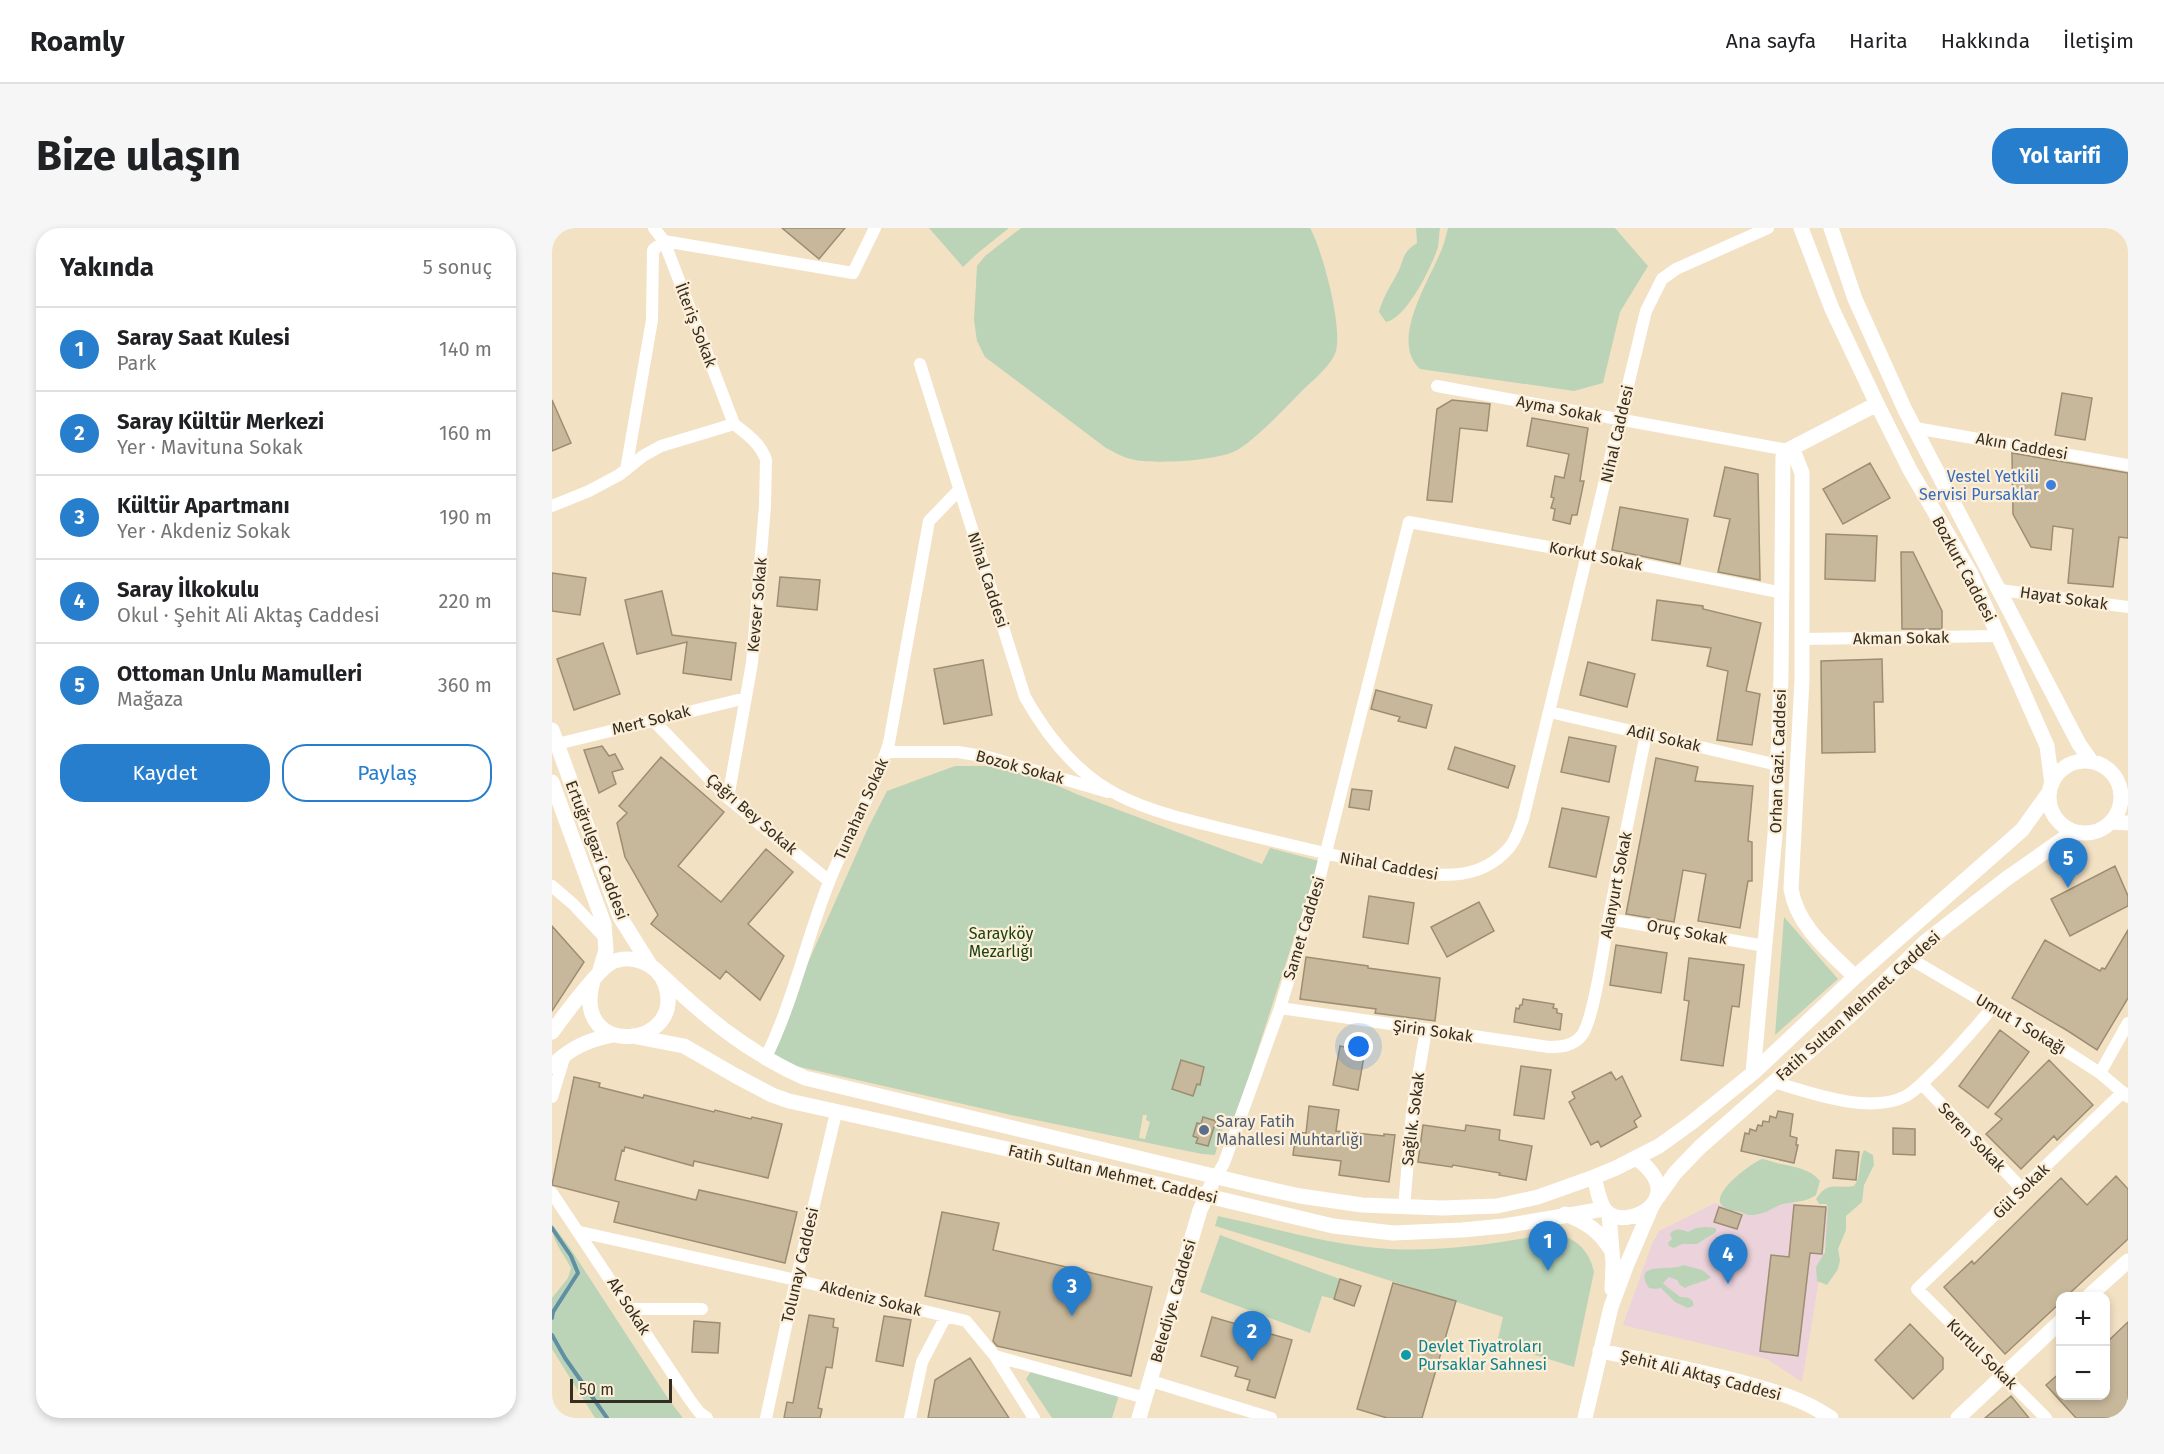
<!DOCTYPE html>
<html lang="tr">
<meta charset="utf-8">
<style>
:root{--surface:#fff;--page:#f6f6f6;--text:#202124;--muted:#757577;--line:#e0e0e0;--accent:#277ecc}
body{margin:0;font-family:"Fira Sans",sans-serif;background:var(--page);color:var(--text)}
.controls{position:absolute;right:18px;bottom:18px;display:grid;overflow:hidden;border-radius:12px;box-shadow:0 3px 9px #0003}
.controls button{width:54px;height:54px;display:grid;place-items:center;padding:0;border:0;border-bottom:2px solid var(--line);background:var(--surface);color:var(--text);font:30px sans-serif}
.scale{position:absolute;left:18px;bottom:15px;width:102px;box-sizing:border-box;padding-left:6px;border:3px solid #342d22;border-top:0;font-size:16px;line-height:21px;white-space:nowrap;color:#342d22;-webkit-text-stroke:4px #fdefd7;paint-order:stroke}
.you{position:absolute;left:807px;top:819px;width:21px;height:21px;margin:-15px;border:4px solid #fff;border-radius:50%;background:#1a73e8;box-shadow:0 0 0 9px #1a73e833}
.badge{display:grid;place-items:center;width:39px;height:39px;border-radius:50%;background:var(--accent);color:#fff;font-size:20px;font-weight:700}
.pin{position:absolute;translate:-50% -50px;filter:drop-shadow(0 2px 3px #0008)}
.pin::after{content:'';position:absolute;top:32px;width:21px;height:18px;background:inherit;clip-path:polygon(0 0,100% 0,50% 100%)}
.list{margin:0;padding:0;list-style:none}
h2{display:flex;justify-content:space-between;align-items:center;height:78px;margin:0;padding:0 24px;font-size:26px}
h2 small{font-size:20px;font-weight:400;color:var(--muted)}
.list li{display:grid;grid-template-columns:39px 1fr auto;gap:18px;align-items:center;box-sizing:border-box;height:84px;padding:0 24px;border-top:2px solid var(--line)}
.list b{display:block;font-size:22px;white-space:nowrap}
.list p{margin:0;font-size:20px;white-space:nowrap;color:var(--muted)}
.list em{font-size:20px;font-style:normal;color:var(--muted)}
.actions{display:flex;gap:12px;padding:18px 24px}
.actions a{flex:1;padding:14px 0;border:2px solid var(--accent);border-radius:24px;text-align:center;font-size:21px;color:var(--accent)}
.actions .main{background:var(--accent);color:#fff}
.map{position:relative;flex:none;width:1576px;height:1190px;overflow:hidden;border-radius:24px}
header{display:flex;align-items:center;gap:36px;box-sizing:border-box;height:84px;padding:0 30px;background:var(--surface);border-bottom:2px solid var(--line)}
header strong{font-size:28px}
nav{display:flex;gap:33px;margin-inline-start:auto;font-size:21px}
.intro{display:flex;align-items:center;justify-content:space-between;box-sizing:border-box;height:144px;padding:0 36px}
h1{margin:0;font-size:42px}
.button{padding:15px 27px;border-radius:24px;background:var(--accent);color:#fff;font-size:21px;font-weight:700}
main{display:flex;gap:36px;padding:0 36px}
aside{flex:1;background:var(--surface);border-radius:24px;box-shadow:0 3px 9px #0003}
.map>svg:first-child{display:block}
</style>
<header>
<strong>Roamly</strong>
<nav><a>Ana sayfa</a><a>Harita</a><a>Hakkında</a><a>İletişim</a></nav>
</header>
<div class="intro"><h1>Bize ulaşın</h1><a class="button">Yol tarifi</a></div>
<main>
<aside>
<h2>Yakında<small>5 sonuç</small></h2>
<ul class="list">
<li><span class="badge">1</span><div><b>Saray Saat Kulesi</b><p>Park</p></div><em>140 m</em></li>
<li><span class="badge">2</span><div><b>Saray Kültür Merkezi</b><p>Yer · Mavituna Sokak</p></div><em>160 m</em></li>
<li><span class="badge">3</span><div><b>Kültür Apartmanı</b><p>Yer · Akdeniz Sokak</p></div><em>190 m</em></li>
<li><span class="badge">4</span><div><b>Saray İlkokulu</b><p>Okul · Şehit Ali Aktaş Caddesi</p></div><em>220 m</em></li>
<li><span class="badge">5</span><div><b>Ottoman Unlu Mamulleri</b><p>Mağaza</p></div><em>360 m</em></li>
</ul>
<div class="actions"><a class="main">Kaydet</a><a>Paylaş</a></div>
</aside>
<div class="map">
<svg width="1576" height="1190" viewBox="0 0 1576 1190">
<rect width="100%" height="100%" fill="#f3e1c4"/>
<path fill="#ebd2db" d="M1163,975L1192,986L1238,975L1279,980L1250,1154L1215,1131L1071,1097L1100,1016L1107,1003Z"/>
<path fill="#bbd4b8" fill-rule="evenodd" d="M377,0H457L427,24L411,39Z
M469,0H758C770,20 794,108 782,128C774,143 756,156 745,168C727,186 708,207 687,221C669,233 606,236 583,232C572,230 564,225 554,220L433,129L425,113L422,92L425,38L433,28Z
M864,0H888C887,6 887,13 886,19C880,38 855,90 834,94L827,84C831,69 838,59 845,46C853,31 849,25 865,15Z
M896,0H1063L1096,38L1068,84L1051,155L1022,163L868,141C836,112 880,49 891,18C893,13 894,6 896,0Z
M403,538H460L527,567L710,636L718,620L767,633L681,898L672,895L663,927L650,926L459,887L213,831L316,600L335,563ZM591,887H595L594,892L598,894L593,911L587,910Z
M1232,689L1286,751L1223,807Z
M1312,922L1321,927L1322,937L1312,957L1310,974L1294,988V1002L1286,1021L1288,1032L1286,1041L1275,1057L1265,1053L1264,1039L1273,1024L1276,979L1274,976H1267L1264,971C1276,952 1284,961 1302,958C1310,947 1306,934 1312,922Z
M1210,931C1217,932 1222,935 1229,936C1243,939 1259,941 1268,953L1264,967C1253,975 1240,973 1228,977C1219,981 1212,986 1201,987C1193,988 1187,981 1179,983C1175,980 1169,979 1168,974C1165,961 1198,936 1210,931Z
M666,988C722,1000 780,1018 838,1021C893,1024 945,1015 998,1006C1022,1007 1037,1021 1042,1044L1022,1139L945,1115L951,1089C855,1058 759,1027 663,998Z
M0,996L18,1020L117,1172L131,1190H43L0,1121V1070L16,1050L19,1040C11,1024 0,1014 0,996Z
M1154,999L1164,1000V1004L1145,1016H1130L1122,1020L1117,1018L1116,1015L1120,1011L1118,1006C1123,999 1130,1002 1136,1004L1144,1000Z
M668,1007L788,1051L782,1071L770,1068L758,1105L648,1064Z
M1131,1037L1150,1042L1159,1049C1154,1054 1141,1055 1133,1060L1128,1057L1125,1052L1117,1049L1111,1055C1112,1057 1125,1066 1128,1069C1134,1069 1143,1070 1141,1078L1136,1080L1123,1074L1109,1060L1104,1061L1097,1060C1078,1032 1122,1044 1131,1037Z
M482,1139L565,1160L566,1170L560,1190H500L474,1151Z"/>
<g fill="none" stroke-linecap="round" stroke-linejoin="round">
<path stroke="#608ea2" stroke-width="4" d="M0,1000L19,1028L26,1045L1,1084L0,1090
M0,1107L13,1130L55,1190"/>
</g>
<path fill="#c8b89b" stroke="#9d8d72" stroke-width="1.5" d="M230,0H293L267,31Z
M1510,165L1540,170L1533,212L1503,207Z
M0,172L19,215L0,223Z
M900,172L938,176L935,203L908,200L900,274L875,272L885,181Z
M980,190L1036,200L1028,253H1032L1025,287H1020L1018,296L1001,292L1003,281L999,280L1002,270L999,269L1003,248L1012,250L1017,226L975,218Z
M1460,225L1576,245V310L1567,309L1561,359L1516,355L1521,301L1501,298L1499,322L1479,319L1461,286Z
M1318,235L1338,270L1291,296L1271,261Z
M1173,239L1206,246L1208,352L1166,344L1178,291L1162,288Z
M1068,279L1136,291L1128,336L1060,322Z
M1274,306L1325,308L1323,353L1273,351Z
M1349,324H1361L1390,383V401H1350Z
M0,345L34,350L28,387L0,383Z
M228,349L268,352L265,382L225,378Z
M110,363L120,407L184,415L179,452L131,445L135,414L85,426L73,372Z
M1105,372L1151,378V381L1209,395L1194,463L1208,466L1200,517L1165,512L1176,443L1155,438L1159,420L1100,412Z
M51,415L68,466L22,482L5,431Z
M1330,431L1331,474H1322L1323,524L1270,525L1269,433Z
M431,432L440,487L392,496L382,441Z
M1036,434L1083,446L1075,479L1028,467Z
M824,462L880,477L874,500L846,493L848,489L819,481Z
M1017,509L1064,518L1057,554L1009,544Z
M50,518L57,528L63,526L71,541L60,544L64,556L47,565L32,522Z
M903,519L963,538L956,560L896,541Z
M109,529L172,584L126,638L169,674L214,621L241,644L196,696L232,728L208,772L174,743L168,751L99,696L106,687L73,629L65,595L75,585L67,578Z
M1104,530L1146,539L1143,553L1201,558L1196,613L1200,614V653H1196L1188,700L1146,693L1154,646L1131,642L1122,694L1074,686Z
M800,561L820,563L817,582L797,579Z
M1010,580L1057,589L1044,649L997,639Z
M1563,638L1576,668V678L1518,708L1499,671Z
M817,668L862,675L856,716L811,709Z
M927,674L942,703L895,729L879,699Z
M0,698L32,734L0,783Z
M1576,702V770L1545,822L1516,803L1460,770L1493,712L1548,743L1550,740L1553,741Z
M1064,717L1115,725L1109,765L1058,757Z
M754,729L816,738V740L888,750L883,793L823,785L824,781L748,771Z
M1137,730L1192,737L1187,779L1180,778L1171,838L1129,832L1137,773L1132,772Z
M971,771L1002,776L1001,780L1005,781V785L1010,786L1008,802L962,794L964,780L967,781L968,777H970Z
M1448,802L1477,824L1436,880L1407,858Z
M788,818L813,823L806,862L781,857Z
M629,832L652,839L648,857L645,856L641,868L620,861Z
M1497,832L1541,877L1505,912L1502,908L1469,941L1434,906L1450,891L1443,886Z
M969,838L999,842L992,891L962,887Z
M1059,844L1064,852L1070,848L1089,888L1082,893L1085,899L1049,919L1046,913L1039,917L1017,874L1023,870L1020,864Z
M22,849L48,855L47,859L91,870L92,867L162,884L163,882L199,891L200,889L230,896L216,950L142,933L141,938L73,919L72,923L70,922L63,952L144,972L147,962L245,984L233,1035L62,994L67,974L0,957Z
M757,878L787,882L784,903L832,908V906L843,907L837,954L787,947L789,933L741,927L744,904L754,905Z
M1226,883L1241,886L1238,908L1245,910L1244,917H1246L1242,935L1189,923L1193,905L1197,906L1198,901L1204,903L1206,897L1210,898L1211,893L1217,894L1218,888L1224,890Z
M651,889L664,893L656,918L644,915L646,910L641,908L645,895L649,896Z
M871,897L913,903L914,897L948,902L947,912L980,918L974,952L947,947L948,945L901,937L900,939L866,934Z
M1341,900L1363,901V927L1341,926Z
M1284,922L1307,924L1304,952L1281,950Z
M1564,948L1576,961V1011L1518,1065L1514,1068H1509V1074L1453,1126L1392,1059L1420,1033L1422,1036L1509,950L1535,977Z
M1242,977L1274,979L1270,1026L1258,1025L1246,1128L1208,1123L1219,1027L1237,1029Z
M1167,979L1190,987L1185,1001L1162,994Z
M390,984L447,995L441,1022L600,1059L579,1148L445,1118L441,1113L448,1084L373,1068Z
M788,1051L809,1058L802,1078L782,1071Z
M841,1055L904,1073L870,1190H835L805,1181Z
M257,1087L282,1091L281,1099L286,1100L280,1140L274,1139L266,1180L270,1181L268,1190H232L235,1174L241,1175Z
M332,1088L359,1092L351,1138L324,1133Z
M660,1089L740,1112L723,1170L695,1162L698,1152L683,1148L686,1139L649,1128Z
M142,1093L168,1095L166,1125L140,1124Z
M1576,1094V1190H1524L1494,1157L1509,1144V1167H1554V1115Z
M1358,1096L1391,1130V1141L1361,1171L1323,1132Z
M418,1130L457,1190H376L383,1152Z
M1459,1168L1477,1190H1433Z"/>
<g fill="none" stroke-linecap="round" stroke-linejoin="round">
<path stroke="#fff" stroke-width="12" d="M102,0L112,13L182,196C195,206 209,216 214,232L213,278L200,435L176,570
M368,136L473,469C495,508 526,547 566,567C601,585 647,595 684,604C742,618 800,632 858,644C894,649 929,651 956,621C964,613 967,601 971,591L1094,83L1110,51L1124,41L1216,0
M885,158L1236,222
M1363,200L1576,237
M74,242L100,92L101,22L112,13L301,45L323,0
M0,278L37,263L67,247L91,228L109,218L182,196
M1448,362L1576,379
M1250,411L1447,408
M998,484L1226,537
M100,491L176,570L277,653
M5,516L194,470
M334,524H406L436,529L556,564
M0,658L21,676L53,710
M1057,691L1213,718
M1357,730L1495,811L1548,845L1576,869
M728,780L997,819C1009,819 1022,818 1030,807C1042,790 1051,723 1055,700C1067,635 1081,570 1094,506
M213,831C241,775 254,712 277,654C296,606 322,563 337,515L377,293L407,262
M1548,845L1576,795
M1222,854C1259,865 1318,887 1354,868C1366,861 1375,850 1385,841C1405,821 1423,800 1441,779
M1370,856L1470,961
M0,869L13,827
M661,955L672,935L728,780L768,648L857,294L1036,326L1231,365
M0,965L138,1172L147,1184L155,1190
M852,980L860,884L874,802
M28,1004L244,1052L414,1093L443,1128L593,1170
M78,1081H150
M443,1128L482,1190
M599,1153L719,1190
M214,1190L244,1052L284,885
M358,1190L370,1134L394,1088
M1494,1190L1365,1061L1571,864"/>
<path stroke="#fff" stroke-width="15" d="M1249,0L1280,81L1325,176L1358,242L1419,346L1495,518L1500,556
M1279,0L1303,71L1353,182L1527,516L1539,533
M1236,222L1243,227L1250,245V452L1239,661C1245,698 1277,723 1303,749
M0,502L68,689L98,737
M1497 569a36 36 0 1 1 72 0a36 36 0 1 1-72 0Z
M0,554L52,696L54,722L48,742
M1561,594L1576,595
M105,743C152,788 193,823 253,850L703,958L748,968L810,977L890,980L945,978L986,969L1042,949
M0,804C11,789 46,741 60,734C69,730 81,730 91,734C101,738 109,745 113,756C136,821 18,832 41,753
M85,809L132,818L184,848L220,867L237,873L501,931L781,998L841,1005L910,1002L952,998L1052,981
M0,838C18,820 36,812 61,807
M1201,845L1223,607L1229,449L1231,229L1236,222L1325,176
M1084,930C1140,971 1074,1003 1055,984C1047,977 1045,959 1042,949L1064,940L1107,918L1139,895L1201,845L1303,749L1470,602L1496,566
M1106,969L1123,945L1148,919L1302,784L1372,715L1454,651L1521,604
M1013,986C1034,994 1048,1003 1059,1022
M1057,986L1061,1035L1060,1061
M1537,1068L1576,1033
M1048,1123C1094,1132 1140,1141 1185,1153C1218,1162 1250,1170 1279,1190
M587,1190L648,982L659,958
M1033,1190L1059,1079L1075,1036L1100,978
M1406,1190L1508,1094"/>
</g>
<circle fill="#3f7fe0" stroke="#fdefd7" stroke-width="2" cx="1499" cy="257" r="6"/>
<circle fill="#5c6f8a" stroke="#fdefd7" stroke-width="2" cx="652" cy="902" r="6"/>
<circle fill="#0f9aa8" stroke="#fdefd7" stroke-width="2" cx="854" cy="1127" r="6"/>
<g text-anchor="middle" dominant-baseline="central" stroke-width="4.5" stroke-linejoin="round" paint-order="stroke">
<g font-size="16" fill="#342d22" stroke="#fdefd7">
<text transform="translate(144 97) rotate(69)">İlteriş Sokak</text>
<text transform="translate(1007 181) rotate(11)">Ayma Sokak</text>
<text transform="translate(1065 206) rotate(-77)">Nihal Caddesi</text>
<text transform="translate(1470 218) rotate(10)">Akın Caddesi</text>
<text transform="translate(1044 328) rotate(11)">Korkut Sokak</text>
<text transform="translate(1412 341) rotate(62)">Bozkurt Caddesi</text>
<text transform="translate(436 352) rotate(72)">Nihal Caddesi</text>
<text transform="translate(1512 370) rotate(8)">Hayat Sokak</text>
<text transform="translate(205 377) rotate(-85)">Kevser Sokak</text>
<text transform="translate(1349 410) rotate(-1)">Akman Sokak</text>
<text transform="translate(99 492) rotate(-14)">Mert Sokak</text>
<text transform="translate(1112 510) rotate(13)">Adil Sokak</text>
<text transform="translate(1226 533) rotate(-88)">Orhan Gazi. Caddesi</text>
<text transform="translate(468 539) rotate(15)">Bozok Sokak</text>
<text transform="translate(309 581) rotate(-66)">Tunahan Sokak</text>
<text transform="translate(200 586) rotate(41)">Çağrı Bey Sokak</text>
<text transform="translate(45 622) rotate(69)">Ertuğrulgazi Caddesi</text>
<text transform="translate(837 638) rotate(10)">Nihal Caddesi</text>
<text transform="translate(1064 657) rotate(-79)">Alanyurt Sokak</text>
<text transform="translate(752 700) rotate(-73)">Samet Caddesi</text>
<text transform="translate(1135 704) rotate(10)">Oruç Sokak</text>
<text transform="translate(1306 778) rotate(-42)">Fatih Sultan Mehmet. Caddesi</text>
<text transform="translate(1469 796) rotate(31)">Umut 1 Sokağı</text>
<text transform="translate(881 803) rotate(8)">Şirin Sokak</text>
<text transform="translate(861 891) rotate(-83)">Sağlık. Sokak</text>
<text transform="translate(1420 909) rotate(46)">Seren Sokak</text>
<text transform="translate(561 946) rotate(13)">Fatih Sultan Mehmet. Caddesi</text>
<text transform="translate(1469 963) rotate(-44)">Gül Sokak</text>
<text transform="translate(248 1037) rotate(-77)">Tolunay Caddesi</text>
<text transform="translate(319 1070) rotate(14)">Akdeniz Sokak</text>
<text transform="translate(621 1073) rotate(-74)">Belediye. Caddesi</text>
<text transform="translate(77 1078) rotate(57)">Ak Sokak</text>
<text transform="translate(1430 1126) rotate(45)">Kurtul Sokak</text>
<text transform="translate(1149 1147) rotate(14)">Şehit Ali Aktaş Caddesi</text>
</g>
<g font-size="16" fill="#366cbe" stroke="#fdefd7" text-anchor="end">
<text x="1487" y="248">Vestel Yetkili<tspan x="1487" dy="18">Servisi Pursaklar</tspan></text>
</g>
<g font-size="16" fill="#194314" stroke="#fdefd7">
<text x="449" y="705">Sarayköy<tspan x="449" dy="18">Mezarlığı</tspan></text>
</g>
<g font-size="16" fill="#4e5e75" stroke="#fdefd7" text-anchor="start">
<text x="664" y="893">Saray Fatih<tspan x="664" dy="18">Mahallesi Muhtarlığı</tspan></text>
</g>
<g font-size="16" fill="#0d838f" stroke="#fdefd7" text-anchor="start">
<text x="866" y="1118">Devlet Tiyatroları<tspan x="866" dy="18">Pursaklar Sahnesi</tspan></text>
</g>
</g>
</svg>
<div class="controls">
<button>+</button>
<button>−</button>
</div>
<div class="scale">50 m</div>
<div class="you"></div>
<div class="pin badge" style="left:996px;top:1043px">1</div>
<div class="pin badge" style="left:700px;top:1133px">2</div>
<div class="pin badge" style="left:520px;top:1088px">3</div>
<div class="pin badge" style="left:1176px;top:1056px">4</div>
<div class="pin badge" style="left:1516px;top:660px">5</div>
</div>
</main>
